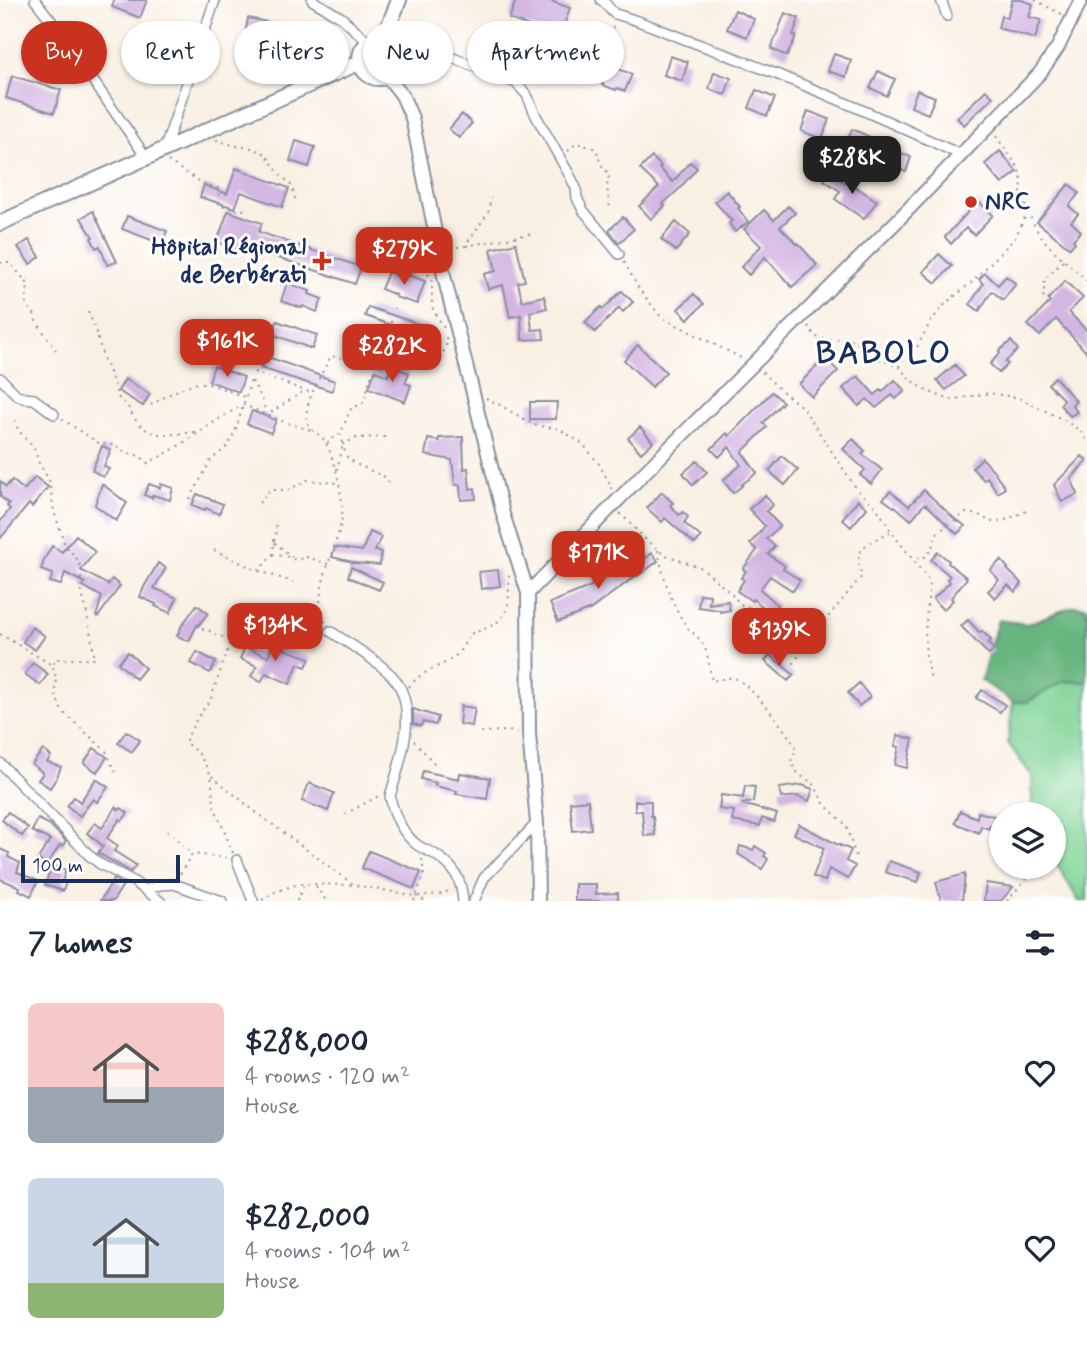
<!DOCTYPE html>
<html lang="en">
<head>
<meta charset="utf-8">
<style>
  :root { --surface:#fff; --page:#f6f6f7; --text:#1f2937; --muted:#747a83; --accent:#c8321e }
  body { margin:0; font-family:Mynerve,sans-serif; background:var(--page); color:var(--text); height:100vh; display:flex; flex-direction:column; font-size:26px; white-space:nowrap }
  * { box-sizing:border-box; margin:0 }
  p { font-size:23px; color:var(--muted) }
  .icon { flex:none; width:38px; height:38px; fill:none; stroke:currentColor; stroke-width:2; stroke-linecap:round; stroke-linejoin:round }
  .map { position:relative; height:901px; overflow:hidden }
  .sheet { display:flex; flex-direction:column; background:var(--surface); flex:1 }
  .sheet>* { flex:none }
  .guide { position:absolute; left:21px; top:21px; width:700px; height:63px; display:flex; gap:14px }
  .tools { position:absolute; left:989px; top:802px; display:grid; gap:14px }
  .tools a { display:grid; place-items:center; width:77px; height:77px; border-radius:50%; background:var(--surface); box-shadow:0 2px 5px #0004; font-size:35px }
  .scale { position:absolute; left:21px; bottom:18px; width:159px; box-sizing:border-box; padding-left:7px; border:4px solid #1b2f5e; border-top:0; font-size:19px; line-height:24px; white-space:nowrap; color:#1b2f5e; -webkit-text-stroke:5px #fff; paint-order:stroke }
  .price { position:absolute; translate:-50% -60px; padding:0 16px; border-radius:14px; background:var(--accent); color:#fff; font-size:23px; line-height:46px; filter:drop-shadow(0 2px 4px #0008) }
  .price::after { content:''; position:absolute; left:50%; top:42px; width:21px; height:16px; margin-left:-10px; background:inherit; clip-path:polygon(0 0,100% 0,50% 100%) }
  .price.selected { background:#222; color:#fff }
  ul { padding:0; list-style:none }
  li { display:flex; align-items:center; gap:21px; height:175px; padding:0 28px }
  li span { display:grid; place-items:center; flex:none; width:196px; height:140px; border-radius:10px; color:#555 }
  li>.icon { margin-inline-start:auto }
  span .icon { width:84px; height:84px; fill:#fffc; stroke-width:1 }
  li b { font-size:30px }
  h2 { display:flex; justify-content:space-between; align-items:center; height:84px; padding:0 28px; font-size:30px }
  .pill { padding:0 24px; border-radius:32px; background:var(--surface); box-shadow:0 2px 5px #0004; font-size:24px; line-height:63px }
  .pill.selected { background:var(--accent); color:#fff }
  .map>svg:first-child { display:block }
  .green { fill:#80d496; stroke:#4e827a; stroke-width:2 }
  .forest { fill:#68b67f; stroke:#42726e; stroke-width:2 }
  .building { fill:#d3b6e2 }
  .lines { fill:none; stroke-linecap:round; stroke-linejoin:round }
  .street-casing { stroke:#8a90a0; stroke-width:12 }
  .secondary-casing { stroke:#8a90a0; stroke-width:16 }
  .primary-casing { stroke:#8a90a0; stroke-width:18 }
  .path { stroke:#8a90a0; stroke-width:2; stroke-dasharray:2 5; stroke-linecap:butt }
  .street { stroke:#fff; stroke-width:9 }
  .secondary { stroke:#fff; stroke-width:12 }
  .primary { stroke:#fff; stroke-width:14 }
  .poi-dot { fill:#c8321e; stroke:#fff; stroke-width:2.5 }
  .labels { text-anchor:middle; dominant-baseline:central; stroke-width:6; stroke-linejoin:round; paint-order:stroke }
  .poi-label { font-size:24px; font-weight:bold; fill:#1b2f5e; stroke:#fff; text-anchor:start }
  .district-label { font-size:32px; font-weight:bold; letter-spacing:2px; fill:#1b2f5e; stroke:#fff }
</style>
</head>
<body>
<div class="map">
<svg width="1087" height="901" viewBox="0 0 1087 901">
  <rect width="100%" height="100%" fill="#fff"/>
  <filter id="ink" filterUnits="userSpaceOnUse"><feTurbulence type="fractalNoise" baseFrequency=".0143" numOctaves="2"/><feDisplacementMap in="SourceGraphic" scale="14" xChannelSelector="R" yChannelSelector="G"/><feConvolveMatrix kernelMatrix="1 2 1 2 8 2 1 2 1" color-interpolation-filters="sRGB"/></filter>
  <filter id="wash" filterUnits="userSpaceOnUse"><feTurbulence type="fractalNoise" baseFrequency=".00686" numOctaves="4" result="noise"/><feDisplacementMap in="SourceGraphic" scale="28" xChannelSelector="R" yChannelSelector="G"/><feGaussianBlur stdDeviation="1.57" result="paint"/><feColorMatrix in="noise" values="0 0 0 0 0 0 0 0 0 0 0 0 0 0 0 0 0 1.4 0 .05"/><feComposite in="paint" operator="in"/></filter>
  <g filter="url(#wash)">
    <rect width="100%" height="100%" fill="#f9f0e3"/>
    <path class="green" d="M1064,681L1087,682V901H1079L1054,860V814H1032V776L1008,743L1013,702H1027Z"/>
    <path class="forest" d="M1074,606L1087,607V682L1064,681L1027,702H1013L981,680L998,620L1027,624Z"/>
    <g id="blocks">
      <path class="building" d="M114,0H147L140,18L112,7Z
        M516,0H548L570,8L560,37L509,19Z
        M1012,0H1022L1033,4L1029,17L1041,20L1035,39L998,28L1001,16L1007,18Z
        M735,10L754,19L747,37L727,29Z
        M785,13L799,18L793,35L796,36L787,56L771,49Z
        M248,18L276,24L271,48L244,43Z
        M834,54L851,60L846,77L828,71Z
        M670,56L688,62L682,81L664,75Z
        M609,66L632,74L625,91L617,88L616,90L602,85Z
        M878,71L895,79L887,96L870,88Z
        M714,72L731,78L725,95L709,89Z
        M12,76L61,90L54,113L6,98Z
        M756,90L775,98L767,116L749,108Z
        M917,90L935,97L928,114L911,107Z
        M986,90L993,97L964,125L957,118Z
        M808,111L829,119L822,139L801,131Z
        M462,114L472,123L459,138L449,129Z
        M852,129L870,137L862,155L845,147Z
        M296,141L315,147L309,167L290,161Z
        M896,151L911,157L906,172L890,165Z
        M1000,151L1017,172L1002,184L985,164Z
        M652,157L661,166L659,168L673,182L690,162L697,168L680,188L663,204L665,206L651,219L639,206L659,187L640,169Z
        M236,168L289,188L282,207L241,192L235,208L200,197L204,185L227,194Z
        M830,172L845,183L847,181L877,201L864,219L835,199L840,191L824,180Z
        M1069,184L1079,193L1069,206L1078,214L1071,222L1081,231L1073,240L1075,242L1070,248L1037,222Z
        M727,191L740,207L738,208L748,222L735,232L729,223L732,221L715,202Z
        M978,201L993,215L974,235L966,228L951,244L945,237Z
        M788,206L795,213L780,227L797,244L798,243L817,265L792,287L765,257L749,275L741,267L761,246L744,229L764,210L774,220Z
        M93,211L117,262L107,265L100,246L96,248L91,238L93,237L81,218Z
        M228,211L262,223L259,232L361,267L355,284L268,254L269,250L249,244L246,253L217,242Z
        M127,216L167,231L162,244L122,229Z
        M623,217L634,229L619,243L609,230Z
        M676,222L690,234L676,251L661,239Z
        M29,240L40,257L30,264L18,247Z
        M516,243L525,281L518,282L522,301L544,296L547,308L530,312L532,330L543,329L544,339L522,340L521,315L510,317L503,285L488,289L484,274L496,271L491,249Z
        M939,254L952,266L936,283L923,272Z
        M388,272L401,276L402,273L425,281L417,304L395,297L396,295L381,289Z
        M985,273L998,285L1006,276L1016,284L1003,300L992,291L979,311L970,304L983,284L979,279Z
        M1065,281L1083,298L1069,312L1087,331V353L1056,319L1040,336L1028,325L1050,302L1048,299Z
        M287,283L310,291L309,294L322,299L317,312L303,306L302,308L281,301Z
        M622,291L633,302L623,312L619,308L595,332L585,322L601,307L603,309Z
        M694,294L704,304L688,319L678,309Z
        M368,307L434,329L430,342L393,329L394,326L365,316Z
        M277,321L317,335L312,349L272,334Z
        M233,329L244,332L242,338L259,344L256,352L228,343Z
        M1011,341L1018,350L1005,362L1008,364L999,373L990,364L1000,353L999,351Z
        M638,345L666,372L652,387L624,360Z
        M265,356L335,381L332,391L261,368Z
        M825,358L838,371L812,397L799,384Z
        M955,365L964,376L946,390L937,380Z
        M214,366L244,377L239,392L209,381Z
        M391,366L409,373L405,383L411,385L405,402L369,388L375,371L388,376Z
        M858,376L875,395L881,390L882,392L895,380L905,391L896,399L892,395L876,408L867,399L859,406L843,388Z
        M1055,377L1076,401L1072,405L1077,412L1070,416L1060,405L1064,400L1048,384Z
        M125,379L150,394L143,406L118,391Z
        M772,392L783,402L763,423L767,427L742,452L757,473L741,485L742,486L733,493L723,480L741,465L729,447L719,457L711,449L727,433L729,436Z
        M530,402H557L556,419H530Z
        M252,411L276,420L271,433L247,424Z
        M640,427L653,442L641,453L628,438Z
        M463,437L464,469L468,468L470,489L475,488L476,499L461,500L460,485H455L452,460L425,455L428,439L439,441V438Z
        M853,439L865,451L862,454L882,470L871,484L860,475L865,470L843,449Z
        M102,446L111,450L104,466L109,469L103,477L92,470Z
        M782,456L798,470L785,485L769,471Z
        M1082,456L1087,460L1071,479L1078,494L1062,502L1054,485Z
        M982,458L994,471L1005,488L998,493L987,477L984,480L972,468Z
        M697,461L707,472L693,485L683,473Z
        M35,477L48,487L32,507L29,504L0,539V522L10,509L7,506L9,504L0,496V481L6,487L12,480L24,490Z
        M102,484L127,503L116,521L95,505Z
        M149,484L160,488L161,484L173,488L170,500L153,495L152,498L144,495Z
        M924,490L958,522L959,521L965,526L957,534L927,505V506L924,504L911,520L895,506L894,507L883,499L890,491L909,506Z
        M662,492L673,503L670,505L679,515L683,512L688,517L684,523L701,537L695,544L665,518L662,522L647,508Z
        M197,494L223,504L219,514L206,508L205,510L192,505Z
        M765,495L773,505L766,511L780,526L766,539L775,546L768,554L785,566L783,569L800,580L793,591L770,576L760,589L778,605L770,613L753,599L752,601L737,591L744,580L741,578L746,571L743,569L757,550L750,544L765,526L749,509Z
        M858,500L867,508L851,527L842,519Z
        M370,532L381,537L375,551L381,552L380,565L352,563L353,562L332,557L335,547L362,551Z
        M76,535L95,552L81,570L108,585L112,579L120,586L98,617L96,616L102,597L83,586L85,583L65,573L61,585L50,582L53,574L41,570L44,560L52,546L62,552Z
        M938,552L949,561L948,563L967,578L951,598L953,600L943,610L933,599L950,582L947,579L950,576L931,560Z
        M652,553L658,561L638,576L637,575L591,609L558,622L550,603L589,587L617,567L623,576Z
        M1001,560L1008,568L1007,569L1022,584L1015,592L1008,585L995,598L988,591L999,580L990,570Z
        M158,563L166,568L154,588L177,598L170,613L155,606L156,604L140,597L144,587Z
        M351,567L383,582L379,590L348,577Z
        M498,570L500,586L481,589L479,572Z
        M700,594L710,595L709,604L728,601L730,610L720,612V610L698,607Z
        M197,605L208,613L198,626L197,625L189,641L177,636L182,625Z
        M968,620L980,633L982,631L991,640L988,643L994,650L989,655L961,626Z
        M32,627L45,636L35,650L23,642Z
        M273,641L285,645L284,649L310,658L306,667L298,664L290,684L266,673L261,682L251,676L257,666L240,659L245,647L268,657Z
        M128,652L145,668L136,679L118,663Z
        M197,652L216,662L210,673L191,663Z
        M770,655L794,675L788,681L765,661Z
        M33,663L48,674L40,685L25,674Z
        M859,683L870,697L859,706L848,693Z
        M982,690L1005,705L1000,712L976,698Z
        M461,706L475,708L472,726L459,724Z
        M413,709L438,717L436,725L423,722L421,726L413,724Z
        M126,731L140,740L132,752L118,743Z
        M898,735L913,739L907,768L895,765L899,747L895,746Z
        M94,748L107,757L97,772L84,763Z
        M43,750L51,756L47,762L61,767L57,777L50,788L38,780L43,773L32,764Z
        M423,771L459,779L460,773L490,778L487,799L456,794L457,791L435,786L436,783L421,779Z
        M96,779L108,787L97,802L93,799L80,816L67,806L74,797L80,802Z
        M309,783L334,793L328,811L302,801Z
        M802,785L813,789L809,801L797,796L781,798L779,788Z
        M745,786L755,787L753,802L742,804L777,814L774,822L762,818L760,826L732,821L734,811L719,809L721,795L743,798Z
        M588,800L591,829L573,831L570,802Z
        M635,801H651V816H653L655,835L644,836L642,811H635Z
        M116,807L119,810L121,808L128,813L122,821L120,819L107,838L118,846L114,851L136,865L131,872L98,853L103,846L87,833L95,823L102,828Z
        M960,811L977,818L978,812L1001,818V828L990,825L989,829L981,826L979,833L955,823Z
        M8,812L28,828L22,836L2,820Z
        M38,819L50,825L66,841L63,846L60,845L47,865L38,859L50,840L32,831Z
        M799,824L840,846V845L851,850L846,861L855,866L848,879L829,869L825,881L813,877L824,848L794,834Z
        M740,846L753,850L755,846L766,853L764,856L768,859L762,869L738,854Z
        M0,849L9,853L8,857L20,863L17,872L38,881L31,896L19,890L20,887L0,879Z
        M369,851L421,872L414,889L362,868Z
        M889,861L921,872L918,882L885,872Z
        M52,865L66,870L62,881L66,882L63,891L45,885Z
        M965,874L962,901H941L936,882Z
        M114,879L123,885L113,901H100Z
        M986,883L1013,887L1001,901H984Z
        M575,884H596V894L618,893V901H575Z"/>
    </g>
  </g>
  <g filter="url(#ink)">
    <use href="#blocks" fill-opacity="0" stroke="#8a90a0" stroke-width="2"/>
    <g class="lines">
      <defs>
        <path id="street" d="M35,0L53,23L146,157
          M312,0L342,18L368,42
          M601,0C607,3 609,10 615,14C643,21 669,34 695,43C786,76 874,114 961,155
          M941,0L947,16
          M396,51L421,49L448,56L516,83L527,95L536,116L569,174L576,188L577,198L583,210L619,254
          M165,148L215,0
          M0,378L17,395L24,398L34,399L54,414
          M330,631C349,644 371,656 388,672C422,701 401,760 390,796C393,813 402,833 416,844C422,849 430,851 436,855C455,868 461,878 463,901
          M0,763L90,856L100,864L133,881L160,901
          M237,860L253,901
          M145,890L160,885L174,884L222,901
          M474,901L484,878L537,823"/>
        <path id="secondary" d="M387,76L402,95L412,118L444,276L503,514L528,593L529,734L537,823L538,901
          M528,593L644,473L897,221L1040,73L1058,47L1081,0"/>
        <path id="primary" d="M383,40L399,0
          M360 59a19 19 0 1 1 38 0a19 19 0 1 1-38 0Z
          M0,223L360,62"/>
      </defs>
      <use href="#street" class="street-casing"/>
      <use href="#secondary" class="secondary-casing"/>
      <use href="#primary" class="primary-casing"/>
      <path class="path" d="M1035,0L1063,15
        M610,63L613,48V25
        M996,136L1018,167L1022,181L1021,196L1036,229L1048,245L1064,260L1045,279L1043,301
        M216,140L236,146L252,148L266,154L277,171L292,186L296,203
        M568,151L577,143L596,149L601,164L609,175L607,187L610,208
        M168,161L202,183L218,188L220,205L242,211L246,207
        M466,246L535,233
        M450,248L465,246L488,213L491,198
        M1065,261L1087,281
        M624,262L639,289L661,317L743,359
        M0,263H10L28,284L26,305L35,315L36,321L56,350
        M428,274L432,280V307L444,328
        M88,312C96,328 99,344 104,360C109,374 115,382 117,397C131,406 128,411 138,423C153,440 176,433 197,432
        M808,326L816,337L833,341L843,338L855,341L868,349L881,360L899,367L908,377L925,390L950,400L990,393L1019,398L1066,421L1080,431L1087,440
        M441,359L447,343L446,337
        M386,363L424,360L435,356
        M899,367L902,360L916,349L931,321L946,303L971,283L1015,238L1027,213
        M254,372L303,390
        M762,372L776,386L803,408L858,491L877,508L891,531L930,582C927,611 920,653 932,680
        M252,381L261,397L267,415L304,391L311,392
        M486,398L500,405L534,425L559,429L583,444L599,464L611,486V489
        M151,405C160,399 192,381 202,383C215,384 233,393 245,397
        M62,419L100,444L115,445L125,452L140,456L147,463C182,448 210,421 244,405L284,422L310,430
        M15,420L18,430L34,448L39,463L49,480L54,511L65,545L77,559L82,571L80,586L86,609L95,659H55L53,669
        M385,437L357,438L343,444L346,456L356,464L387,478L388,483
        M327,443L341,433L350,410L364,402L370,378L377,367
        M337,470L343,444L341,435
        M190,499L211,460L228,446L236,429L251,380
        M259,503L270,490H288L307,480L338,483
        M620,513L646,540L663,554L702,568L732,594L740,604L761,612L773,623L788,627L803,639C803,649 798,659 791,666
        M274,541L276,532V524
        M214,550L258,571L273,555L285,556L296,560L307,557L328,564
        M658,550C663,578 671,604 687,627C692,633 699,637 702,643C709,653 709,669 712,681C718,680 728,677 734,678C748,681 792,736 796,750L791,761L795,770L801,776L813,783L825,805L846,825L857,860
        M273,555L274,542L292,557
        M911,556L923,559L931,550L937,533L965,513L979,515L991,522L1005,520L1029,510
        M259,571L293,582
        M325,622C309,598 338,545 342,518C344,500 335,456 324,440C319,433 309,431 307,421C303,403 323,372 331,356L385,367L387,340L394,308
        M824,622L862,576C852,547 867,544 890,532
        M202,629L208,630L220,637L239,633
        M0,634L52,665L56,677L55,694L62,711L106,751L115,772
        M409,687C423,669 436,670 453,658C461,652 465,642 470,634C510,621 509,614 509,574
        M481,732L506,731L517,732
        M414,741L435,764
        M212,776L253,810L354,885
        M345,814L377,797H382
        M167,830L192,854
        M233,853L214,806L211,775L199,754L185,742L195,722L211,698L231,640L244,631L272,623
        M180,874L192,854L226,858
        M316,886L326,901
        M416,896L425,901
        M262,900L275,892L298,884L355,885L416,896L441,894L451,890
        M297,901L304,885
        M414,901L424,875L422,859
        M1007,901L1031,874L1044,866"/>
      <use href="#street" class="street"/>
      <use href="#secondary" class="secondary"/>
      <use href="#primary" class="primary"/>
    </g>
  </g>
  <g class="poi-dot">
    <circle cx="971" cy="202" r="7"/>
    <path d="M318.5 250.5h7v7h7v7h-7v7h-7v-7h-7v-7h7z"/>
  </g>
  <g class="labels">
    <g class="poi-label">
      <text x="985" y="202">NRC</text>
      <text x="306" y="247" text-anchor="end">Hôpital Régional<tspan x="306" dy="28">de Berbérati</tspan></text>
    </g>
    <g class="district-label">
      <text x="884" y="354">BABOLO</text>
    </g>
  </g>
</svg>
<div class="tools">
<a><svg class="icon" aria-label="layers" viewBox="0 0 24 24"><path d="M12 4l9 5-9 5-9-5zM3 14l9 5 9-5"/></svg></a>
</div>
<div class="scale">100 m</div>
<b class="price selected" style="left:852px;top:196px">$288K</b>
<b class="price" style="left:404px;top:287px">$279K</b>
<b class="price" style="left:227px;top:379px">$161K</b>
<b class="price" style="left:392px;top:384px">$282K</b>
<b class="price" style="left:598px;top:591px">$171K</b>
<b class="price" style="left:275px;top:663px">$134K</b>
<b class="price" style="left:779px;top:668px">$139K</b>
<div class="guide">
<a class="pill selected">Buy</a>
<a class="pill">Rent</a>
<a class="pill">Filters</a>
<a class="pill">New</a>
<a class="pill">Apartment</a>
</div>
</div>
<section class="sheet">
<h2>7 homes<svg class="icon" aria-label="filters" viewBox="0 0 24 24"><path d="M4 7h16M4 17h16"/><circle cx="9" cy="7" r="2"/><circle cx="15" cy="17" r="2"/></svg></h2>
<ul>
<li><span style="background:linear-gradient(#f6c9c9 60%,#9aa5b1 0)"><svg class="icon" aria-label="home" viewBox="0 0 24 24"><path d="M3 11l9-7 9 7M6 9v11h12V9"/></svg></span><div><b>$288,000</b><p>4 rooms · 120 m²</p><p>House</p></div><svg class="icon" aria-label="heart" viewBox="0 0 24 24"><path d="M12 20l-8-8c-3-5 5-10 8-4 3-6 11-1 8 4z"/></svg></li>
<li><span style="background:linear-gradient(#c9d6e8 75%,#8fb573 0)"><svg class="icon" aria-label="home" viewBox="0 0 24 24"><path d="M3 11l9-7 9 7M6 9v11h12V9"/></svg></span><div><b>$282,000</b><p>4 rooms · 104 m²</p><p>House</p></div><svg class="icon" aria-label="heart" viewBox="0 0 24 24"><path d="M12 20l-8-8c-3-5 5-10 8-4 3-6 11-1 8 4z"/></svg></li>
</ul>
</section>
</body>
</html>
